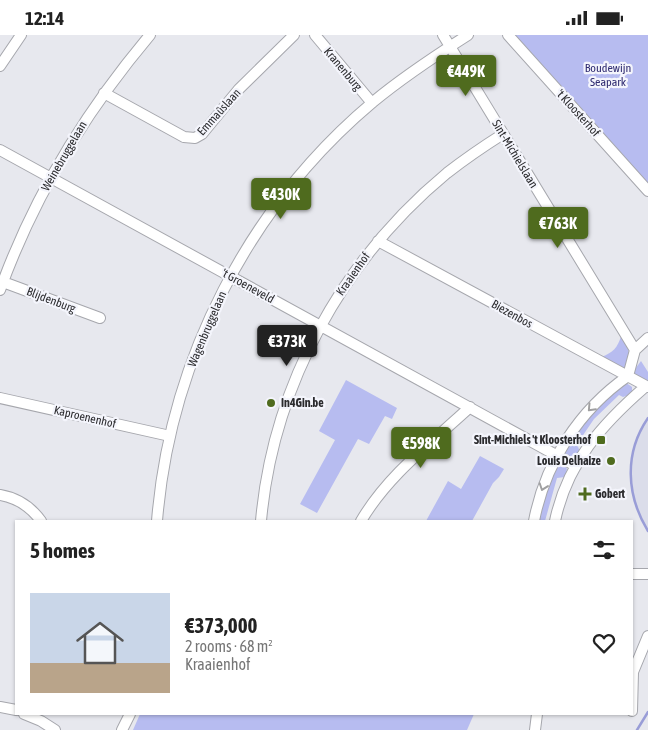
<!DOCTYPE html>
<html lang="en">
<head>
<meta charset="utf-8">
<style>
  :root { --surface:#fff; --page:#f2f2f2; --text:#222; --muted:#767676; --accent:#4f6b1e }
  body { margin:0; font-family:"Asap Condensed",sans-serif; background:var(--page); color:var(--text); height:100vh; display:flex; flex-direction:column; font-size:19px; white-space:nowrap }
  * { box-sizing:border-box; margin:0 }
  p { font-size:16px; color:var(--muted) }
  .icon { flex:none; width:28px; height:28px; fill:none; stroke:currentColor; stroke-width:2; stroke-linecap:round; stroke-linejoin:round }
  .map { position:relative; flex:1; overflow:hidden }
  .sheet { position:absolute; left:15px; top:485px; width:618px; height:195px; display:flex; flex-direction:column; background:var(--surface); border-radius:0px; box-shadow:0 1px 4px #0004 }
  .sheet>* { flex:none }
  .price { position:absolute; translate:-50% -42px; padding:0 11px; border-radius:5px; background:var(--accent); color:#fff; font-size:16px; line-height:32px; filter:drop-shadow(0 1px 2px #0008) }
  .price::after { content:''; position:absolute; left:50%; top:30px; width:15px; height:11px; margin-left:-8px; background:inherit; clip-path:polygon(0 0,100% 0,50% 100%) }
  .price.selected { background:#222; color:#fff }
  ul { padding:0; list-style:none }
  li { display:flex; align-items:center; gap:15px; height:125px; padding:0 15px }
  li span { display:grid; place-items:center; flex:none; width:140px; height:100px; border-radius:0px; color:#555 }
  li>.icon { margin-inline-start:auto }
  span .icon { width:60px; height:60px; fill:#fffc; stroke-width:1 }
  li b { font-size:21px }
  h2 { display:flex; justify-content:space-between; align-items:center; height:60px; padding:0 15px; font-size:21px }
  .status { display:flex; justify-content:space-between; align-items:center; height:35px; padding:0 25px; background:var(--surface); direction:ltr }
  .status svg { height:14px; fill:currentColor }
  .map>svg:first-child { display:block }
  .built { fill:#dbddea }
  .green { fill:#b7bcf0 }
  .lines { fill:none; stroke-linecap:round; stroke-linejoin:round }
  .stream { stroke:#999dd7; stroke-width:2.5 }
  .street-casing { stroke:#a6a7ad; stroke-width:12 }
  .street { stroke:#fff; stroke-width:10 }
  .oneway { stroke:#a0a0a1 }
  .poi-dot { fill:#4f6b1e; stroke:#f4f5fc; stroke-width:2 }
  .labels { text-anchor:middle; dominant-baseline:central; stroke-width:4.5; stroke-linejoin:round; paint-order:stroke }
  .park-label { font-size:12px; fill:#302c71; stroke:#f4f5fc }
  .street-label { font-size:12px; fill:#2b2b2e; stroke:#f4f5fc }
  .poi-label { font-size:12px; font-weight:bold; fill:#2b2b2e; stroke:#f4f5fc; text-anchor:start }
</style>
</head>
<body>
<div class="status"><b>12:14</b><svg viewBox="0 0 49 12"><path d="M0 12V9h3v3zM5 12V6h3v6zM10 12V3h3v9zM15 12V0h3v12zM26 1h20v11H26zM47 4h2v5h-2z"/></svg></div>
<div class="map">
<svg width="648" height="695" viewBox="0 0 648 695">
  <rect width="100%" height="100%" fill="#e7e8ee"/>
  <path class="built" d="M648,383V496L635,469L630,434L635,410L641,393Z"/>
  <path class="green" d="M514,0H648V150Z
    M621,301C630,316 632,318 624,335L601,322C613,318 618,312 621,301Z
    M641,326L648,337V348L635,340V334Z
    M346,345L397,373L392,384L385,381L369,409L358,404L317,478L300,469L335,405L319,396Z
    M625,347L632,352V357L629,360L623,362L619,360L594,384L577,409L580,417L575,423C569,423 567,422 564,417L589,380Z
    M480,421L504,434L499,442L493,448L472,486H426L448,446L461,454Z
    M560,429L565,431L567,434L565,442L557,443L545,486H537L555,431Z
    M140,679H474L467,695H133Z"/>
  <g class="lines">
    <path class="stream" d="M648,383C624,418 626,460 648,496
      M637,695L648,677"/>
    <defs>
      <path id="street" d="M315,0L372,68
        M443,0L635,315
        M508,0L648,156
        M0,31L21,0
        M104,58L184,102L195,103L202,99L239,54L294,0
        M0,115L576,431
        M378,206L648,352
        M3,247L100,283
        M0,255C34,161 86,76 150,0
        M0,363L170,401
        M0,460C17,463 31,472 41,486
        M157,486C170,325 249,171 373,67C403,42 435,21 468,0
        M261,486C273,350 343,224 447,138C465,124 484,111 503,99
        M361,486C388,440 431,408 470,372
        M534,486C545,428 579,375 628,341L635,315L648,303
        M555,486C567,428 602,389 646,351
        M631,539H648
        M0,672L16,675
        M632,676L633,637L648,601
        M24,679L41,686L55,695
        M122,695L130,679
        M535,695L537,679"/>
    </defs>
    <use href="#street" class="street-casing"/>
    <use href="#street" class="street"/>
  </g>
  <defs><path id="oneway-chevron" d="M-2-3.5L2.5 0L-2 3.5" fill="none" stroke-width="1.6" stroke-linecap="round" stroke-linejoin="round" transform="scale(1.25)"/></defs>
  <g class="oneway">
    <use href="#oneway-chevron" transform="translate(591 373) rotate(133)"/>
    <use href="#oneway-chevron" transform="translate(543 452) rotate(109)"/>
  </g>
  <g class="poi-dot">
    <circle cx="271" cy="368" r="5"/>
    <rect x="596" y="400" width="10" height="10" rx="2.5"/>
    <circle cx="611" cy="426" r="5"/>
    <path d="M582.5 451.5h5v5h5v5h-5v5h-5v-5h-5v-5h5z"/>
  </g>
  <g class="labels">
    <g class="park-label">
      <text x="608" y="33">Boudewijn<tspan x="608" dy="14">Seapark</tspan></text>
    </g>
    <g class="street-label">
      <text transform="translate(343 34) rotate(50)">Kranenburg</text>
      <text transform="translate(219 77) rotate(-48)">Emmaüslaan</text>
      <text transform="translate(578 78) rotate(48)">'t Kloosterhof</text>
      <text transform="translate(515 119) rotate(59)">Sint-Michielslaan</text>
      <text transform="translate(64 121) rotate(-60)">Weinebruggelaan</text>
      <text transform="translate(353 239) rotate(-55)">Kraaienhof</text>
      <text transform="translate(248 251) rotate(29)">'t Groeneveld</text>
      <text transform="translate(51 265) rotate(21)">Blijdenburg</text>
      <text transform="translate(512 279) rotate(29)">Biezenbos</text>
      <text transform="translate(207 294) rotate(-67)">Wagenbruggelaan</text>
      <text transform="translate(85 382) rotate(13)">Kaproenenhof</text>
    </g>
    <g class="poi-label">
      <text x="281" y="368">In4Gin.be</text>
      <text x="591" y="405" text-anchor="end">Sint-Michiels 't Kloosterhof</text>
      <text x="601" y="426" text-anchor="end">Louis Delhaize</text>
      <text x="595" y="459">Gobert</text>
    </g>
  </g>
</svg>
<b class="price" style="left:466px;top:62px">€449K</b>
<b class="price" style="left:281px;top:185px">€430K</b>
<b class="price" style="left:558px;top:214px">€763K</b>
<b class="price selected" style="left:287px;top:332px">€373K</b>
<b class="price" style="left:421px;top:434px">€598K</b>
<section class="sheet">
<h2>5 homes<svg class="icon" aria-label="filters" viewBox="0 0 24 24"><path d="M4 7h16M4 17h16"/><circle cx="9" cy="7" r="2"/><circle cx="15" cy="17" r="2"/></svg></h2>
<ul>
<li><span style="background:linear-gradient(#c9d6e8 70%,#b9a48a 0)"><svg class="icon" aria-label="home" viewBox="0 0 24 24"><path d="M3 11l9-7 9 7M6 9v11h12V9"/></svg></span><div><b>€373,000</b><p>2 rooms · 68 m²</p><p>Kraaienhof</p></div><svg class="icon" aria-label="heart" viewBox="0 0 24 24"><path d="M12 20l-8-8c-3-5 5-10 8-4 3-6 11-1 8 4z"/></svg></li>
</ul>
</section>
</div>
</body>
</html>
